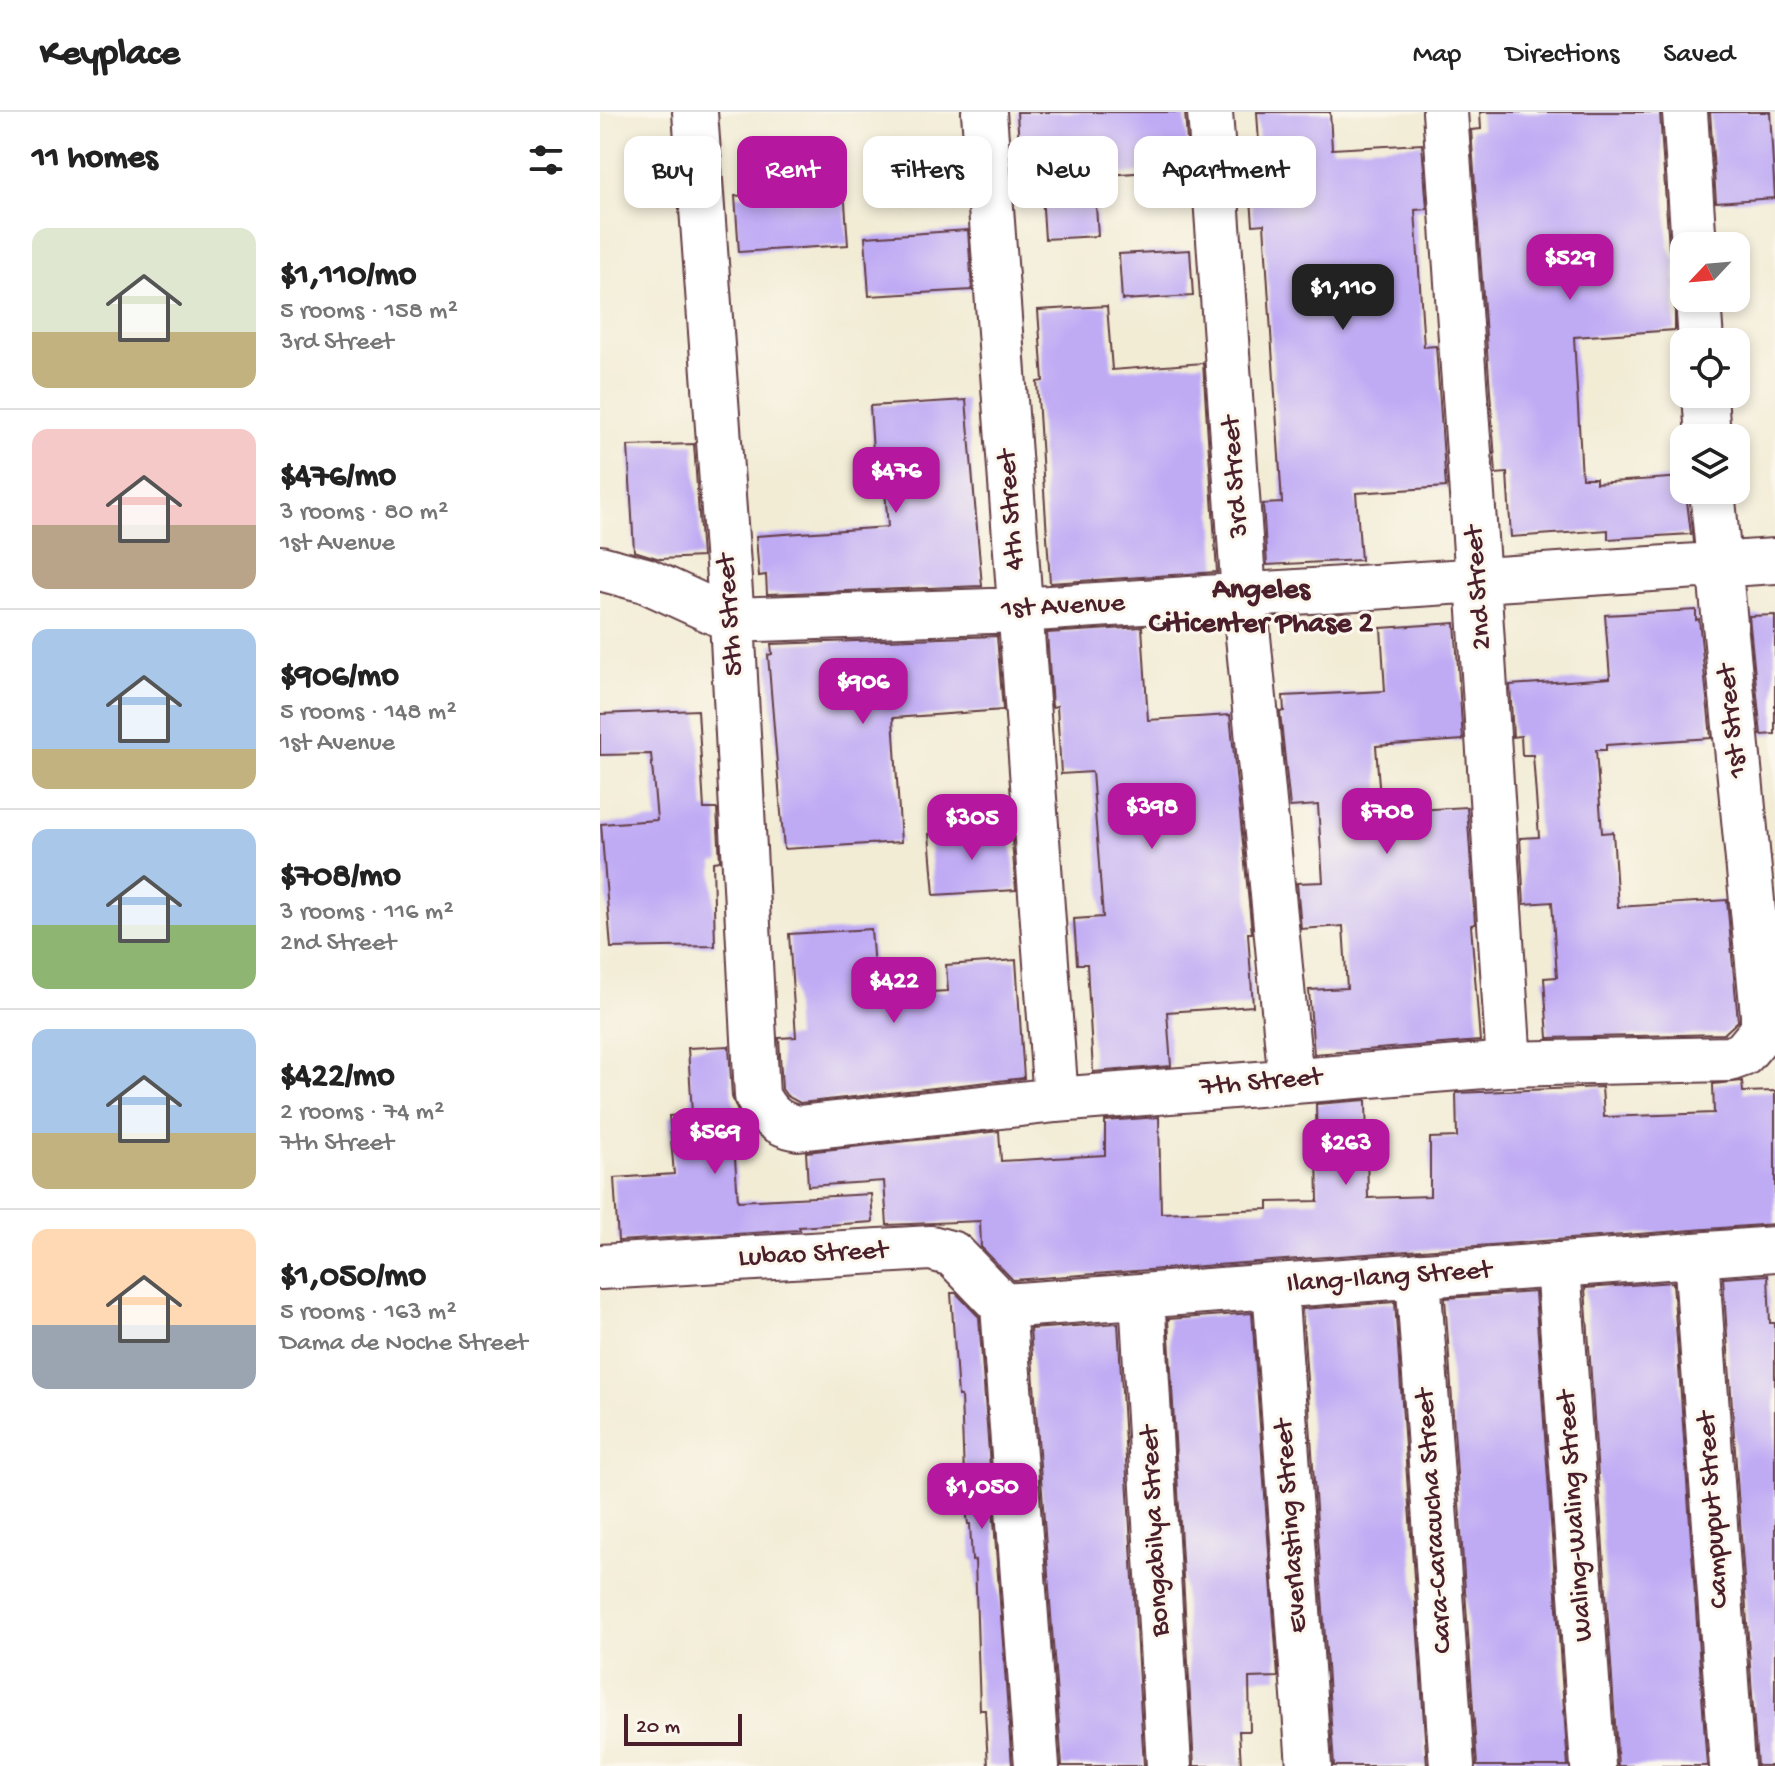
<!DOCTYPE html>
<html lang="en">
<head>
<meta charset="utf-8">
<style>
  :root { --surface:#fff; --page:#f2f2f2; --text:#222; --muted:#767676; --line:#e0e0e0; --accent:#b5179e }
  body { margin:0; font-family:"Gochi Hand",sans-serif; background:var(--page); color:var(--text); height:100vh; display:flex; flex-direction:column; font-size:30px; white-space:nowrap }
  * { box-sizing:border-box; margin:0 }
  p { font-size:26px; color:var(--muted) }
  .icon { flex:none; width:44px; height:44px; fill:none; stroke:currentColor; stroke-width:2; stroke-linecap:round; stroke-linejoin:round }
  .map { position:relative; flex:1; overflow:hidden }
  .panel { display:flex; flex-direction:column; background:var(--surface); width:600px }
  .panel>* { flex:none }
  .top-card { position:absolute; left:24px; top:24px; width:760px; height:72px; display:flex; gap:16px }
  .needle { width:52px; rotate:244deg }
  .buttons { position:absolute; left:1070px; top:120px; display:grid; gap:16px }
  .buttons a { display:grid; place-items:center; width:80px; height:80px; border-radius:16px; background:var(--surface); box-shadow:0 4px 12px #0003; font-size:40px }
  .scale { position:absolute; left:24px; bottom:20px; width:118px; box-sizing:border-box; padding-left:8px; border:4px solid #4a1f2b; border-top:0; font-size:22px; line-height:28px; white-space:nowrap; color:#4a1f2b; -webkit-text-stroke:6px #fbf7ec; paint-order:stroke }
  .price { position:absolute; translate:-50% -68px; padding:0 18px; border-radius:16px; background:var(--accent); color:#fff; font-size:26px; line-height:52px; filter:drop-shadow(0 2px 4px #0008) }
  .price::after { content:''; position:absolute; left:50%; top:48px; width:24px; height:18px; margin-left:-12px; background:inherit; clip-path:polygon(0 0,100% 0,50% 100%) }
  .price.current { background:#222; color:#fff }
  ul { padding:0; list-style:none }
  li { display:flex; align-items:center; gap:24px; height:200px; padding:0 32px }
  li+li { border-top:2px solid var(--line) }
  li span { display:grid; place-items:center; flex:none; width:224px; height:160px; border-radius:16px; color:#555 }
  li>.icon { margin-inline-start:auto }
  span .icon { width:96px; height:96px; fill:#fffc; stroke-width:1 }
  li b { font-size:34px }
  h2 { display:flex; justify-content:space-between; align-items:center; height:96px; padding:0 32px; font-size:34px }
  .tag { padding:0 28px; border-radius:16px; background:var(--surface); box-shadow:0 4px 12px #0003; font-size:28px; line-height:72px }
  .tag.current { background:var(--accent); color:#fff }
  header { display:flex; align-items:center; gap:48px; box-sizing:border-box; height:112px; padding:0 40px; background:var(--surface); border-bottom:2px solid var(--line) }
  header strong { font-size:38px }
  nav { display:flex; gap:44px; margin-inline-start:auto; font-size:28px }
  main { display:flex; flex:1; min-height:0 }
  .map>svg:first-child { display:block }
  .building { fill:#bfaaf4 }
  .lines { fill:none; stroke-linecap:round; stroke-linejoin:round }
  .minor-casing { stroke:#633e44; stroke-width:48 }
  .minor { stroke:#fff; stroke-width:44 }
  .labels { text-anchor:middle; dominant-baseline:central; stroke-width:6; stroke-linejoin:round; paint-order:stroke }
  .street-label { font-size:28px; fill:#4a1f2b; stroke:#fbf7ec }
  .neighbourhood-label { font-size:30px; font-weight:bold; fill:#4a1f2b; stroke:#fbf7ec }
</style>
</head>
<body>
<header>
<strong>Keyplace</strong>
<nav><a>Map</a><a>Directions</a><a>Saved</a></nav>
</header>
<main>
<section class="panel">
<h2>11 homes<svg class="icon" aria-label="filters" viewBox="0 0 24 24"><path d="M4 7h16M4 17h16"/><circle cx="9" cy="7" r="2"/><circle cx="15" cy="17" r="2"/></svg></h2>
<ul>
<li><span style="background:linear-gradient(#dfe7d0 65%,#c2b280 0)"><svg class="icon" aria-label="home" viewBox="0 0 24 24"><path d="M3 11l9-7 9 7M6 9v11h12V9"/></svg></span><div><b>$1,110/mo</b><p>5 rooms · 158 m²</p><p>3rd Street</p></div></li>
<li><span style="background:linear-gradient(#f6c9c9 60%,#b9a48a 0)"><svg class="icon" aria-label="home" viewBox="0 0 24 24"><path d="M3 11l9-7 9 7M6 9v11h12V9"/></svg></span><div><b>$476/mo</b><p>3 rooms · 80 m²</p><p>1st Avenue</p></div></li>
<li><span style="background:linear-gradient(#a9c7e8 75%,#c2b280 0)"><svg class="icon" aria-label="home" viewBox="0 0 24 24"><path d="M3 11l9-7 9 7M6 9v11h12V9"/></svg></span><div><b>$906/mo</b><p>5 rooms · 148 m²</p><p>1st Avenue</p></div></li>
<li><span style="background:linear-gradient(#a9c7e8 60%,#8fb573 0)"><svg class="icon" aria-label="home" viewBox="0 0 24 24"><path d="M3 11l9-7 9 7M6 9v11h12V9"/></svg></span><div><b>$708/mo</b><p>3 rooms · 116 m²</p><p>2nd Street</p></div></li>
<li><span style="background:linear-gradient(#a9c7e8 65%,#c2b280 0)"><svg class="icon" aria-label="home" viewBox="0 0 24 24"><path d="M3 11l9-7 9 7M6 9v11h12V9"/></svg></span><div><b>$422/mo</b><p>2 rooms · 74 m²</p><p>7th Street</p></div></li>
<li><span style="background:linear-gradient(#ffd9b3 60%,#9aa5b1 0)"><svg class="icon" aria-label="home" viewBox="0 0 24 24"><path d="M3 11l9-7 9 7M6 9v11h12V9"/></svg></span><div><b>$1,050/mo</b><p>5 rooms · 163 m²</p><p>Dama de Noche Street</p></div></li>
</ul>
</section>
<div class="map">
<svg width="1175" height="1654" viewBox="0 0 1175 1654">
  <rect width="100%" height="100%" fill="#fbf7ec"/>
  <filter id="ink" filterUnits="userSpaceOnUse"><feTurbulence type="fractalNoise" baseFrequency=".0125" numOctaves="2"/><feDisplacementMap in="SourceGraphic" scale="16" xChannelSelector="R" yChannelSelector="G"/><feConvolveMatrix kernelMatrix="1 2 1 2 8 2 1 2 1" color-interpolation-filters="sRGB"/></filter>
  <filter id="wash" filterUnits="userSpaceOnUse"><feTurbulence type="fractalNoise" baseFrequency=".006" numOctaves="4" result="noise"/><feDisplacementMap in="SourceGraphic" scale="32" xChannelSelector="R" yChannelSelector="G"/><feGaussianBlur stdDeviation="1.8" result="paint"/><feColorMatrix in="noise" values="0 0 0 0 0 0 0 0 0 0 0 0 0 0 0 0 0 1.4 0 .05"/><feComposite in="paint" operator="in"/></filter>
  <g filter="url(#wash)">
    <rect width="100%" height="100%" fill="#f2ecd5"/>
    <g id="blocks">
      <path class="building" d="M417,0H585L589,57L494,64L498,124L445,127L440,51L420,53Z
        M657,0H730L732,37L822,32L827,97L815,98L824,235L836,234L846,375L756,381L761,448L667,453L663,392L682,391L664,112L653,113L648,48L660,47Z
        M880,0H1060L1069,136L1075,149V218L974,225L982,366H996V371L1084,365L1091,422L1008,427V418L911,425L907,361L896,362L871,18L881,17Z
        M1110,0H1170L1175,86L1116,90Z
        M244,77L248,133L139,140L135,84Z
        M368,118L372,178L269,184L265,125Z
        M590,138L593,184L522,188L519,142Z
        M507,194L512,258L603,251L617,460L450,471L437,270L443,269L438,198Z
        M366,288L382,474L167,482L166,463L159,464L156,424L288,415L283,354L274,355L270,294Z
        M94,332L102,445L60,447L34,439L28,334Z
        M1096,498V508L1099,507L1111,626L1006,633V638H996L1002,721L1013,720L1018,795L1127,788L1138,909L1124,922L948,926L944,866L957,865L952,790L924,792L920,726L939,725L933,643H922L921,624L913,625L910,573L1010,566L1005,503Z
        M1175,503V622L1161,623L1149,504Z
        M855,511L863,628L776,634L781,700L867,695L875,812L871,813L880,929L714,942L709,878L747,876L743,814L701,817L697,771L723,770L718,693L690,695L680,600L684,599L683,584L785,579L781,516Z
        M542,515L548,608L630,603L652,821H648L653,894L567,900L571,954L493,960L487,852H477L474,807L503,805L492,660L461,662L457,594L452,595L447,521Z
        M397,524L403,598L293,606L301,730L184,737L168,543L172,542L171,532Z
        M98,598L104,697H117L120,749L113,750L115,834L11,836L1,712L57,708L51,642L0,643V602Z
        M411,717L416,778L334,783L329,722Z
        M271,817L276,883L348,879L346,853L416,848L424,966L200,991L187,984L182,977L179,926L196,925L189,822Z
        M129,934L132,985L140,1005H132L138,1089L271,1082L273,1110L199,1115L200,1118L18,1129L14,1066L74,1062L69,1004L92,1002L88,936Z
        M1142,969L1143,980L1175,979V1112L413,1168L381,1135L380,1109L287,1113L284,1069L208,1074L206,1040L399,1019L401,1049L505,1043V1009L559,1005L561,1101L668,1097V1090L718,1089L716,992L766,988L768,1086L830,1084V1026L857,1025L856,981L1002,975L1004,1005L1114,1001L1113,972Z
        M1168,1163L1170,1211H1175V1654H1157L1123,1166Z
        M1073,1170L1107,1654H1018L985,1176Z
        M935,1180L968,1654H877L845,1186Z
        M351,1181H356L379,1205L412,1654H388L385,1598H380L375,1448L372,1449L370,1412H368L365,1390L361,1284H358Z
        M795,1190L827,1654H734L702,1197Z
        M652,1201L678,1565L649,1566L650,1619H639L641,1654H594L568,1207Z
        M518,1211L544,1654H462L430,1217Z"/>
    </g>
  </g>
  <g filter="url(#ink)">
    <use href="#blocks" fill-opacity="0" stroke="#633e44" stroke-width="2"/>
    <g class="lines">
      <defs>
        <path id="minor" d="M95,0L132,508L157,984C167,1003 177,1012 198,1016L456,988L909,952L1129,947L1143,942L1163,918V902L1112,378
          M384,0L456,988
          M610,0L644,483L691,969
          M845,0L878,468L909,952
          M1085,0L1094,134
          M1098,186L1101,230
          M1105,282L1108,326
          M0,456L45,468L132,508L419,498L1175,449
          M1096,1143L1132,1654
          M958,1153L993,1654
          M0,1155L331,1136L353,1142L403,1194
          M818,1163L852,1654
          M675,1174L709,1654
          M542,1184L569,1654
          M403,1194L1175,1137
          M403,1194L437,1654"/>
      </defs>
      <use href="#minor" class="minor-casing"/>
      <use href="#minor" class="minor"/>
    </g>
  </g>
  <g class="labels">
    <g class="street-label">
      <text transform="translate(636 365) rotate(-94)">3rd Street</text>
      <text transform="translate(412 398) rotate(-94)">4th Street</text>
      <text transform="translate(879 476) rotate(-94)">2nd Street</text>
      <text transform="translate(463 495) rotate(-3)">1st Avenue</text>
      <text transform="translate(131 503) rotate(-94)">5th Street</text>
      <text transform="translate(1133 609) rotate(-96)">1st Street</text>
      <text transform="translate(661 971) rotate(-5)">7th Street</text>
      <text transform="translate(213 1143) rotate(-3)">Lubao Street</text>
      <text transform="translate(789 1166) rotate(-4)">Ilang-Ilang Street</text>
      <text transform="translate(1114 1398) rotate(-94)">Campuput Street</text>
      <text transform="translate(976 1404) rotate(-94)">Waling-Waling Street</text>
      <text transform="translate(835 1409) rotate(-94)">Cara-Caracucha Street</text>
      <text transform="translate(692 1414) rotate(-94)">Everlasting Street</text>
      <text transform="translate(556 1419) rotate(-93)">Bongabilya Street</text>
    </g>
    <g class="neighbourhood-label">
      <text x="661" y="479">Angeles<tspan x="661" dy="34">Citicenter Phase 2</tspan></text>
    </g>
  </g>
</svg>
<div class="buttons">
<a><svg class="needle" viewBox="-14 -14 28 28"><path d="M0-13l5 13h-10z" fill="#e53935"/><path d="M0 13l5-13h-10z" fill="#767676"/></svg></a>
<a><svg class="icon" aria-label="locate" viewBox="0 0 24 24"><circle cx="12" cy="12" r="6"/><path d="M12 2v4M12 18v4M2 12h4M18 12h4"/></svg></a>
<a><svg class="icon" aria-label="layers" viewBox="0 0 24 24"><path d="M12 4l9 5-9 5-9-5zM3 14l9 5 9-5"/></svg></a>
</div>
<div class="scale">20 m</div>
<b class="price" style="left:970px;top:190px">$529</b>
<b class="price current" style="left:743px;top:220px">$1,110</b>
<b class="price" style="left:296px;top:403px">$476</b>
<b class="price" style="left:263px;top:614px">$906</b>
<b class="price" style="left:552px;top:739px">$398</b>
<b class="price" style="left:787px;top:744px">$708</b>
<b class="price" style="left:372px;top:750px">$305</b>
<b class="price" style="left:294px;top:913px">$422</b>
<b class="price" style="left:115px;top:1064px">$569</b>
<b class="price" style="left:746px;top:1075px">$263</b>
<b class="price" style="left:382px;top:1419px">$1,050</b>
<div class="top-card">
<a class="tag">Buy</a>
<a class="tag current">Rent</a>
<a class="tag">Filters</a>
<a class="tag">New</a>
<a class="tag">Apartment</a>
</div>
</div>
</main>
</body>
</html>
